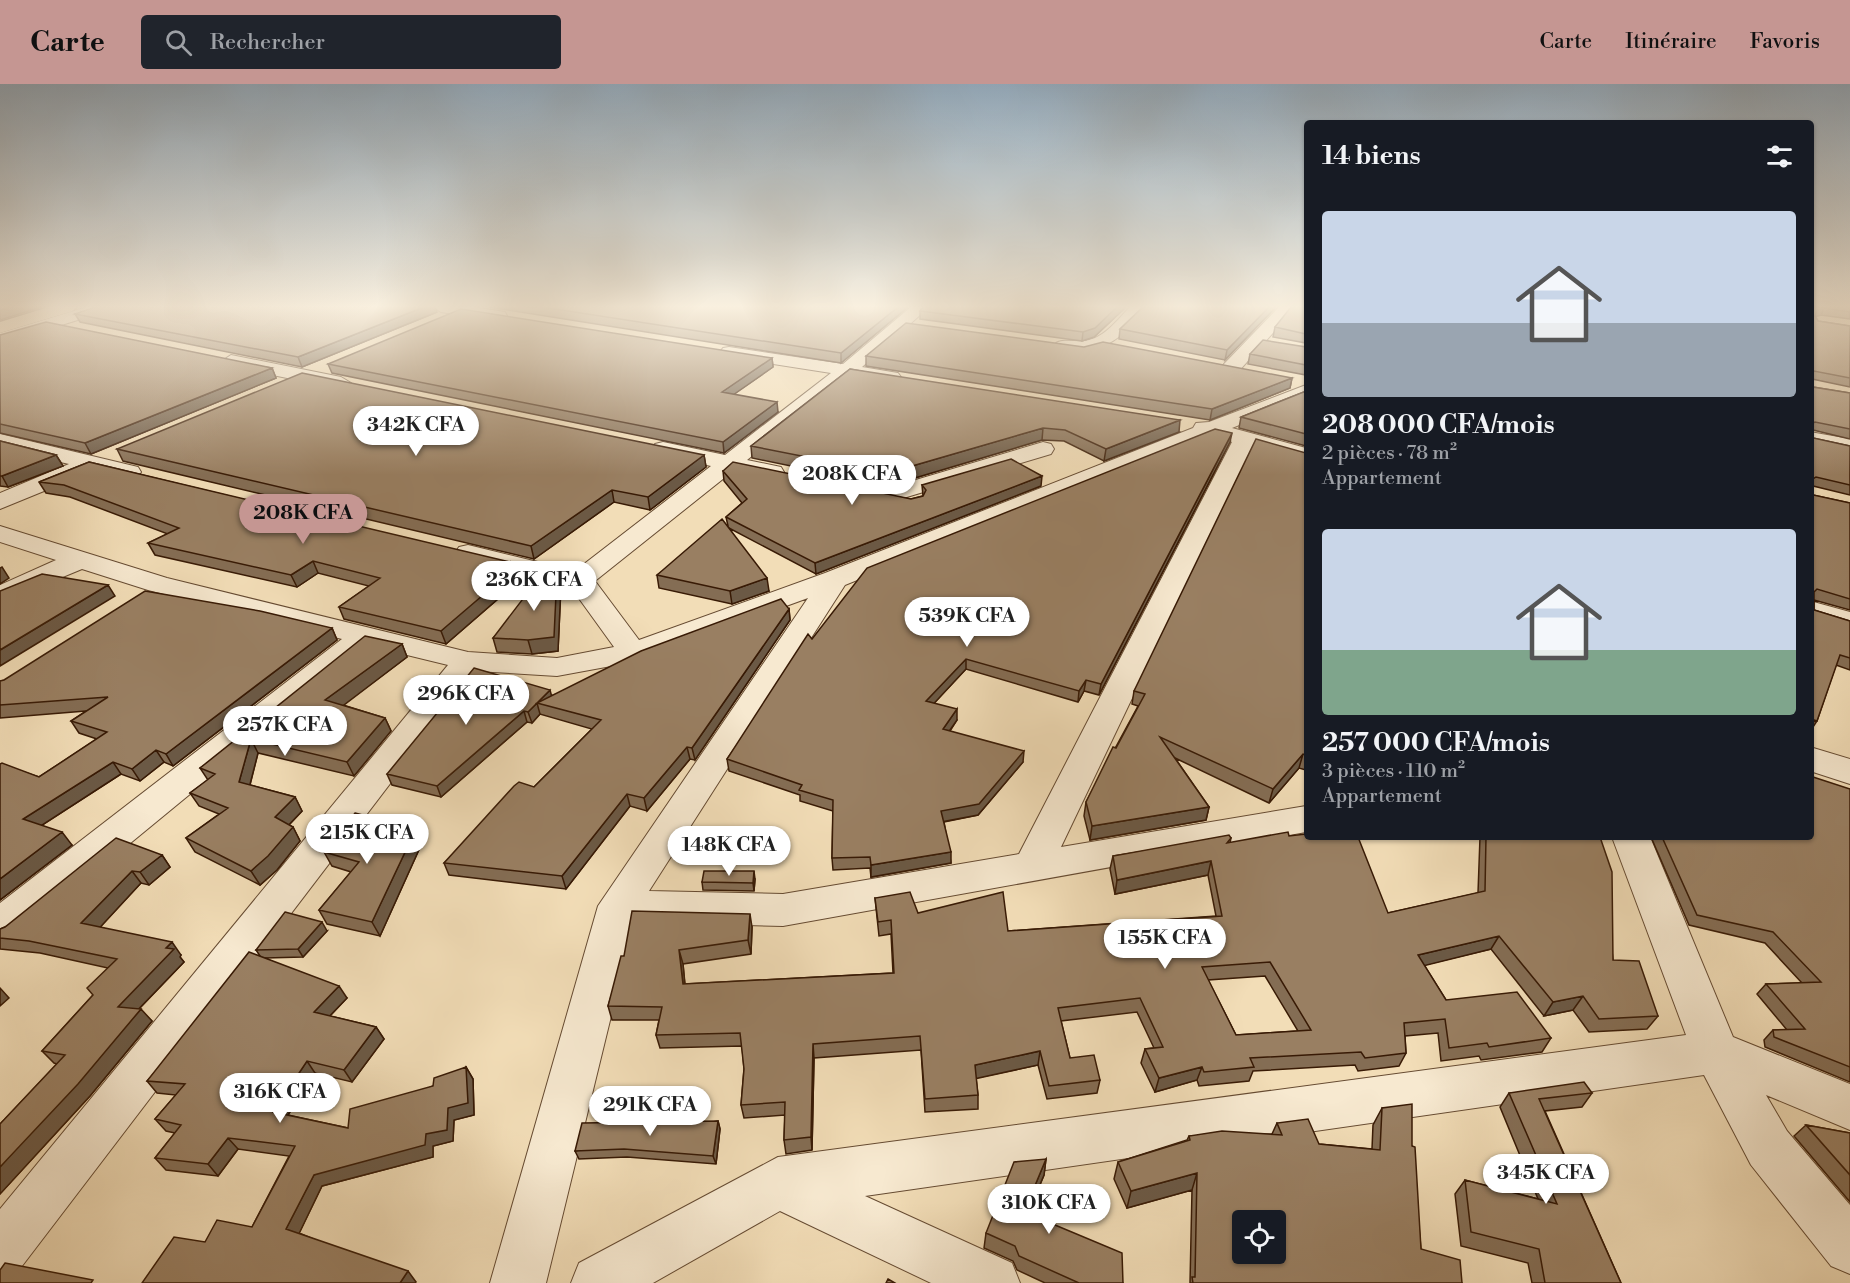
<!DOCTYPE html>
<html lang="fr">
<head>
<meta charset="utf-8">
<style>
  :root { --surface:#171b24; --page:#20242c; --text:#f1f3f6; --muted:#9ea1a6; --accent:#c59692 }
  body { margin:0; font-family:"Libre Bodoni",serif; background:var(--page); color:var(--text); height:100vh; display:flex; flex-direction:column; font-size:22px; white-space:nowrap }
  * { box-sizing:border-box; margin:0 }
  p { font-size:20px; color:var(--muted) }
  .icon { flex:none; width:33px; height:33px; fill:none; stroke:currentColor; stroke-width:2; stroke-linecap:round; stroke-linejoin:round }
  .map { position:relative; flex:1; overflow:hidden }
  .drawer { position:absolute; left:1304px; top:36px; width:510px; height:720px; display:flex; flex-direction:column; background:var(--surface); border-radius:6px; box-shadow:0 2px 4px #0004 }
  .drawer>* { flex:none }
  .tools { position:absolute; left:1232px; top:1126px; display:grid; gap:12px }
  .tools a { display:grid; place-items:center; width:54px; height:54px; border-radius:6px; background:var(--surface); box-shadow:0 2px 4px #0004; font-size:30px }
  .price { position:absolute; translate:-50% -51px; padding:0 14px; border-radius:21px; background:#fff; color:#222; font-size:20px; line-height:39px; filter:drop-shadow(0 2px 3px #0008) }
  .price::after { content:''; position:absolute; left:50%; top:36px; width:18px; height:14px; margin-left:-9px; background:inherit; clip-path:polygon(0 0,100% 0,50% 100%) }
  .price.active { background:var(--accent); color:#111 }
  ul { padding:0; list-style:none }
  li { display:grid; align-content:center; gap:12px; height:318px; padding:0 18px }
  li span { display:grid; place-items:center; height:186px; border-radius:6px; color:#555 }
  li>.icon { margin-inline-start:auto }
  span .icon { width:108px; height:108px; fill:#fffc; stroke-width:1 }
  li b { font-size:26px }
  h2 { display:flex; justify-content:space-between; align-items:center; height:72px; padding:0 18px; font-size:26px }
  header { display:flex; align-items:center; gap:36px; box-sizing:border-box; height:84px; padding:0 30px; background:var(--accent); color:#111 }
  header strong { font-size:28px }
  nav { display:flex; gap:33px; margin-inline-start:auto; font-size:21px }
  .search { width:420px; height:54px; background:var(--page); display:flex; align-items:center; gap:15px; box-sizing:border-box; padding:0 21px; border-radius:6px; color:var(--muted); font-size:22px }
  .map>svg:first-child { display:block }
  .lines { fill:none; stroke-linecap:round; stroke-linejoin:round }
  .street-casing { stroke:#664b32; stroke-width:2 }
  .highway-casing { stroke:#381a05; stroke-width:3 }
  .street { fill:#f7e9d0; fill-rule:evenodd }
  .highway { fill:#f2ddb7; fill-rule:evenodd }
  .wall { fill:#846d54; stroke:#381a05; stroke-width:1.5; fill-rule:evenodd }
  .shaded-wall { fill:#6b5945; stroke:#381a05; stroke-width:1.5 }
  .building { fill:#997f62; stroke:#381a05; stroke-width:1.5; fill-rule:evenodd }
</style>
</head>
<body>
<header>
<strong>Carte</strong>
<div class="search"><svg class="icon" aria-label="search" viewBox="0 0 24 24"><circle cx="10" cy="10" r="6"/><path d="M15 15l6 6"/></svg>Rechercher</div>
<nav><a>Carte</a><a>Itinéraire</a><a>Favoris</a></nav>
</header>
<div class="map">
<svg width="1850" height="1199" viewBox="0 0 1850 1199">
  <rect width="100%" height="100%" fill="#f2ddb7"/>
  <filter id="stains"><feTurbulence type="fractalNoise" baseFrequency=".00333" numOctaves="4"/><feColorMatrix values="0 0 0 0 .2 0 0 0 0 .09 0 0 0 0 .02 0 0 0 .5 -.17"/></filter>
  <radialGradient id="worn" r=".72"><stop offset=".6" stop-color="#630" stop-opacity="0"/><stop offset="1" stop-color="#630" stop-opacity=".3"/></radialGradient>
  <g class="lines">
    <defs>
      <path id="street" d="M87,223H112L110,226L0,260V249Z
        M433,223H473L505,228L507,232L499,237L441,228Z
        M911,223H929L862,283L898,289L901,293L898,297L891,299L851,292L747,376L781,383L784,388L781,393L773,395L733,387L595,497L639,556L825,489L1193,344L1196,339L1209,338L1306,301V314L1232,344L1306,364V378L1252,363L1061,763L1306,722V748L783,842L634,838L546,1199H490L598,822L808,514L633,578L557,592L476,587L19,1186L0,1194V1125L448,581L370,562L15,854L0,859V819L342,555L148,506L82,485L0,519V501L56,476L0,458V442L167,494L468,568L557,574L614,563L570,502L459,475L455,469L459,463L468,461L575,487L711,382L655,370L652,365L655,360L663,358L725,371L831,289L729,273L723,272L720,268L723,264L729,263L843,280ZM1212,352L1232,358L1019,770L783,810L649,807L845,501Z
        M1130,223H1147C1125,254 1095,276 1056,266L1053,262C1060,252 1078,260 1089,256C1106,252 1118,235 1130,223Z
        M1279,223H1296L1238,288H1224L1222,284L1224,280Z
        M231,271L341,293L351,299L341,305L224,281L222,277Z
        M1810,348L1850,355V369L1810,361Z
        M0,350L138,383L141,388L138,393L130,395L90,385L88,389L0,425V409L69,380L0,364Z
        M1043,358L1051,360L1054,365L1051,370L890,418L882,416L878,411L882,406Z
        M1810,517L1850,528V546L1810,534Z
        M1810,663L1850,675V700L1810,687Z
        M1612,753H1650L1733,953L1850,1000V1046L1766,1011L1787,1047L1850,1121V1190L1831,1182L1751,1081L1704,991L865,1112L1012,1179L1020,1199H931L780,1127L653,1199H571L579,1179L778,1073L1686,951Z"/>
      <path id="highway" d="M49,223H76L73,227L0,249V238Z"/>
    </defs>
    <use href="#street" class="street-casing"/>
    <use href="#highway" class="highway-casing"/>
    <use href="#street" class="street"/>
    <use href="#highway" class="highway"/>
  </g>
  <path class="wall" d="M489,223H908L841,279Z
    M923,223H1126L1094,253L1082,257L920,235V227Z
    M1143,223H1276L1225,276L1119,255L1120,245Z
    M1306,223V259L1273,253L1275,243Z
    M1810,223H1850V235L1821,231L1815,232L1818,237L1850,242V303L1812,295L1813,303L1850,309V355L1813,346V354L1850,362V411L1813,402V411L1850,419V526L1814,516V526L1850,537V586L1836,581L1817,637L1813,643Z
    M437,228L302,283L80,238L75,230Z
    M0,251L272,284L276,294L91,370L0,349Z
    M1306,263V291L1248,280L1250,270Z
    M866,272L1292,294L1290,304L1210,336L866,282Z
    M772,274L773,283L734,310L778,328L724,369L332,289L328,280Z
    M850,285L1179,348L1104,377L1064,357L1042,356L888,402L752,374L751,362Z
    M1306,307V362L1239,344L1241,333Z
    M0,357L56,371L63,382L8,403L0,402Z
    M1230,358L1099,611L1084,607L1078,618L966,585L934,619L957,636L950,647L1023,678L978,731L944,738L951,779L871,793L870,784L833,786L832,774L833,727L800,717V711L729,687L727,675L812,555Z
    M117,365L704,371L706,383L650,426L614,418L534,475L123,377Z
    M1306,369V686L1299,684L1269,719L1175,674L1209,723L1206,736L1090,756L1084,732L1086,718L1138,622L1132,620L1134,607Z
    M89,378L517,482L521,495L446,560L344,535L339,523L369,502L318,489L297,503L155,471L148,459L168,450L70,413L46,409L39,398Z
    M723,387L911,415L923,412L922,401L1041,402L816,490L729,444L769,507L732,520L659,504L657,491L728,442L726,433L742,419L724,397Z
    M557,489L561,502L558,567L532,570L497,568L493,554Z
    M789,525L790,536L695,676L690,675L647,727L630,722L566,805L449,791L444,779L534,703L592,645L540,630L532,639L527,638L441,713L392,701L387,690L551,612Z
    M332,544L337,556L173,682L164,678L140,697L121,690L42,741L72,761L0,816V680L39,693L97,655L79,649L71,637L86,627L0,634V597Z
    M402,560L407,573L343,621L385,634L391,647L354,692L258,669L250,701L295,713L302,727L289,741L293,743L300,757L277,786L260,801L195,768L186,754L219,730L199,722L190,709L208,696L200,684Z
    M1850,705V998L1765,963L1764,956L1773,946H1787L1757,910L1766,900L1802,899L1765,859L1689,841L1651,753H1810Z
    M1289,752L1388,829L1478,809L1480,753H1600L1613,876L1658,932L1647,945L1589,948L1573,926L1544,932L1491,865L1424,881L1446,916L1551,954L1542,968L1481,976L1479,972L1441,977L1438,949L1405,952L1406,969L1399,982L1358,987L1355,981L1253,987L1249,997L1199,1002L1197,996L1155,1008L1141,979L1145,965L1154,964L1137,928L1061,937L1070,974L1100,996L1097,1009L1047,1015L1038,981L976,994L978,1011V1025L925,1028L921,966L814,974L812,1066L786,1070L784,1056L785,1031L744,1034L741,1021L744,985L742,962L660,964L656,951L659,936H612L608,922L624,872L752,843L751,870L683,880L685,900L893,889L891,850L879,852L875,814L918,829L1008,847L1216,832L1208,791L1115,810L1110,785L1113,772L1231,754L1230,759ZM1265,892L1298,947L1236,951L1208,896Z
    M422,759L380,852L327,840L319,826L351,788L332,782L324,768Z
    M162,771L170,783L149,801L141,799L100,843L181,871L180,873L184,878L139,925L152,937L90,1012L0,1110V1040L57,980L54,979L42,967L93,911L108,884L40,869L0,865V845L5,843Z
    M755,795L754,807L703,806L702,798Z
    M327,847L303,873L265,874L347,914L330,932L376,943L384,955L352,998L315,989L288,1031L348,1044L433,1002L466,983L473,995L474,1031L454,1036L453,1057L433,1062V1073L322,1102L299,1149L416,1198L205,1158L252,1143L289,1072L238,1065L218,1092L166,1086L155,1074L175,1049L166,1047L155,1035L176,1011L157,1009L147,997L260,872L256,866Z
    M1509,1009H1592L1582,1023L1545,1027L1621,1199H1532L1528,1179L1461,1162L1455,1110L1465,1096L1538,1115L1500,1023Z
    M1382,1024L1412,1062L1421,1165L1462,1199H1190L1192,1106L1127,1124L1114,1095L1118,1078L1187,1056L1189,1052L1272,1050L1277,1039L1319,1060L1372,1065L1373,1041Z
    M718,1037L720,1045L716,1080L627,1073L579,1075L575,1067Z
    M1806,1041L1850,1049V1118L1794,1052Z
    M1046,1075L1044,1091L1028,1130L1123,1199H1045L1017,1186L1013,1177L984,1164L986,1149Z"/>
  <path class="shaded-wall" d="M9,223H41L0,236V226Z
    M424,223H435L437,228L302,283L298,273Z
    M898,223H908L841,279V269Z
    M1117,223H1126L1094,253L1082,257L1083,248Z
    M1269,223H1276L1225,276L1227,266Z
    M1824,224L1821,231L1813,233L1817,226Z
    M772,274L773,283L723,318L722,308Z
    M272,284L276,294L91,370L85,359Z
    M1292,294L1290,304L1210,336L1212,325Z
    M777,318L778,328L724,369L723,358Z
    M1180,336L1179,348L1104,377L1106,365Z
    M1043,344L1042,356L888,402V389Z
    M1232,349L1230,358L1099,611L1101,600Z
    M56,371L63,382L8,403L2,392Z
    M704,371L706,383L650,426L648,413Z
    M1042,392L1041,402L816,490L815,479Z
    M612,406L614,418L534,475L531,462Z
    M313,477L318,489L297,503L291,491Z
    M510,478L512,487L517,482L521,495L446,560L441,547Z
    M2,483L9,494L0,500V484Z
    M557,489L561,502L558,567L532,570L528,556Z
    M767,494L769,507L732,520L730,507Z
    M108,501L115,512L0,582V566Z
    M789,525L790,536L695,676L692,664Z
    M332,544L337,556L173,682L166,670Z
    M402,560L407,573L332,630L325,616Z
    M966,575V585L926,628V617Z
    M1086,596L1084,607L1078,618L1079,607Z
    M550,606L553,617L537,619Z
    M537,619L540,630L532,639L528,628Z
    M957,625V636L943,656V645Z
    M524,627L527,638L441,713L437,702Z
    M385,634L391,647L354,692L347,678Z
    M251,655L258,669L247,712L239,698Z
    M687,663L690,675L647,727L644,714Z
    M156,666L164,678L140,697L132,685Z
    M1024,667L1023,678L978,731L941,738V727Z
    M1303,670L1299,684L1269,719L1273,705Z
    M113,678L121,690L33,747L23,735Z
    M627,710L630,722L566,805L562,792Z
    M295,713L302,727L283,747L275,733Z
    M1209,723L1206,736L1090,756L1092,742Z
    M293,743L300,757L277,786L260,801L251,787Z
    M416,745L422,759L380,852L372,838Z
    M62,748L72,761L0,816V795Z
    M951,768V779L871,793V781Z
    M162,771L170,783L149,801L140,788Z
    M1211,777L1208,791L1115,810L1117,796Z
    M132,787L141,799L92,852L81,839Z
    M754,787L755,795L754,807L753,799Z
    M750,830L752,843L751,870L748,856Z
    M322,838L327,847L303,873L298,865Z
    M1499,852L1491,865L1411,885L1418,871Z
    M172,858L181,871L180,873L184,878L129,935L118,923L166,864Z
    M679,866L683,880L686,914L683,900Z
    M339,902L347,914L322,940L314,928Z
    M0,904L9,914L0,922Z
    M1583,912L1573,926L1544,932L1553,918Z
    M141,925L152,937L90,1012L0,1110V1083Z
    M376,943L384,955L352,998L344,986Z
    M813,960L814,974L812,1066L811,1053Z
    M1040,967L1038,981L974,995L975,981Z
    M307,977L315,989L282,1040L273,1028Z
    M466,983L473,995L474,1031L454,1036L453,1057L433,1062V1073L322,1102L296,1156L286,1145L314,1091L448,1024Z
    M1202,983L1197,996L1155,1008L1159,994Z
    M718,1037L720,1045L716,1080L713,1072Z
    M228,1054L238,1065L218,1092L208,1080Z
    M1046,1075L1044,1091L1022,1143L1024,1128Z
    M1197,1089L1192,1106L1127,1124L1131,1107Z
    M408,1187L416,1198L415,1199H400Z"/>
  <path class="building" d="M0,223H9L0,226Z
    M95,223H424L298,273L75,230Z
    M542,223H898L841,269Z
    M923,223H1117L1095,244L1083,248L920,227Z
    M1143,223H1269L1227,266L1120,245Z
    M1291,223H1306V250L1275,243Z
    M1810,223H1850V228L1824,224L1817,226L1815,232L1818,237L1850,242V294L1814,287L1812,290L1813,303L1850,309V345L1815,338L1812,340L1813,354L1850,362V401L1816,393L1813,395V411L1850,419V515L1817,505L1814,508V526L1850,537V574L1840,571L1817,637L1814,636L1810,653Z
    M461,225L772,274L722,308L777,318L723,358L328,280Z
    M46,238L272,284L85,359L0,340V251Z
    M906,239L1084,263L1103,258L1292,294L1212,325L866,272Z
    M1263,256L1306,263V281L1250,270Z
    M850,285L1180,336L1106,365L1065,346L1043,344L888,389L751,362Z
    M302,289L704,371L648,413L612,406L531,462L117,365Z
    M1306,307V350L1241,333Z
    M1215,345L1232,349L1101,600L1086,596L1079,607L966,575L926,617L957,625L943,645L1024,667L979,720L941,727L951,768L871,781L870,773L832,774L833,716L799,706L802,701L727,675L808,550L812,555L867,484Z
    M1256,355L1306,369V671L1303,670L1273,705L1160,653L1209,723L1092,742L1086,718L1113,663L1116,664L1145,610L1134,607Z
    M0,357L56,371L2,392H0Z
    M1011,375L1042,392L815,479L726,433L747,415L723,387L733,378L911,415L923,412L926,406L922,401Z
    M89,378L510,478L507,480L517,482L441,547L339,523L380,494L313,477L291,491L148,459L179,444L64,401L39,398Z
    M722,435L767,494L730,507L657,491Z
    M545,486L557,489L554,553L528,556L493,554Z
    M42,490L108,501L0,566V507Z
    M145,507L260,527L332,544L166,670L156,666L132,685L113,678L23,735L62,748L0,795V680L2,679L39,693L107,648L71,637L108,613L0,621V597L4,596Z
    M781,515L789,525L692,664L687,663L644,714L627,710L562,792L444,779L514,702L519,698L534,703L601,636L537,619L641,567Z
    M365,552L402,560L325,616L385,634L347,678L251,655L239,698L295,713L275,733L293,743L268,772L251,787L186,754L228,724L190,709L215,690L200,684Z
    M474,584L550,606L528,628L524,627L437,702L387,690Z
    M1810,692L1850,705V983L1774,953L1773,946L1805,945L1766,900L1821,898L1773,848L1697,831L1662,753H1810Z
    M355,729L416,745L372,838L319,826L359,778L324,768Z
    M1288,748L1289,752L1306,750V753H1358L1388,829L1485,807L1486,753H1600L1612,788L1613,876L1639,877L1658,932L1599,935L1583,912L1553,918L1499,852L1418,871L1446,916L1517,908L1551,954L1489,963L1487,959L1449,964L1445,935L1404,939L1406,969L1365,974L1361,968L1250,974L1254,983L1204,988L1202,983L1159,994L1145,965L1163,963L1140,914L1058,924L1070,974L1094,971L1100,996L1049,1002L1040,967L975,981L978,1011L925,1015L920,952L813,960L811,1053L784,1056L785,1018L741,1021L744,985L740,949L656,951L662,923L608,922L621,872H624L632,827L750,830L748,856L679,866L683,900L894,889L891,836L878,838L875,814L910,808L918,829L1003,808L1008,847L1222,832L1211,777L1117,796L1113,772L1229,751L1231,754L1227,759ZM1270,878L1311,946L1236,951L1202,883Z
    M116,754L162,771L140,788L132,787L81,839L172,858L166,864L174,865L118,923L141,925L78,1000L0,1083V1040L65,971L42,967L93,911L87,904L117,875L29,857L0,854V845L5,843Z
    M704,787H754L753,799L702,798Z
    M285,828L322,838L298,865L256,866Z
    M249,868L339,902L314,928L376,943L344,986L307,977L273,1028L348,1044L350,1025L433,1002L434,994L466,983L468,1019L448,1024L447,1046L426,1050L425,1061L314,1091L286,1145L408,1187L400,1199H142L174,1153L205,1158L217,1136L252,1143L295,1062L228,1054L208,1080L155,1074L181,1041L155,1035L185,1000L147,997Z
    M1584,998L1592,1009L1539,1015L1621,1199H1545L1539,1165L1471,1148L1465,1096L1557,1120L1509,1009Z
    M1412,1020V1062L1415,1063L1421,1165L1460,1176L1462,1199H1193L1192,1193H1195L1197,1089L1131,1107L1118,1078L1190,1056L1189,1052L1222,1047L1282,1051L1277,1039L1308,1035L1319,1060L1380,1066L1382,1024ZM1242,1137H1275V1170H1242Z
    M718,1037L713,1072L624,1065L575,1067L582,1039Z
    M1806,1041L1850,1049V1091Z
    M1046,1075L1024,1128L1122,1169L1123,1199H1079L1019,1172L1015,1162L986,1149L1014,1078Z
    M5,1179L93,1196L91,1199H0V1186Z
    M888,1195L895,1199H886Z"/>
  <linearGradient id="sky" x2="0" y2="1"><stop stop-color="#93aabc"/><stop offset="0.57" stop-color="#f9f0df"/><stop offset="1" stop-color="#f9f0df" stop-opacity="0"/></linearGradient>
  <rect width="1850" height="391" fill="url(#sky)"/>
  <rect width="100%" height="100%" filter="url(#stains)"/>
  <rect width="100%" height="100%" fill="url(#worn)"/>
</svg>
<div class="tools">
<a><svg class="icon" aria-label="locate" viewBox="0 0 24 24"><circle cx="12" cy="12" r="6"/><path d="M12 2v4M12 18v4M2 12h4M18 12h4"/></svg></a>
</div>
<b class="price" style="left:416px;top:373px">342K CFA</b>
<b class="price" style="left:852px;top:422px">208K CFA</b>
<b class="price active" style="left:303px;top:461px">208K CFA</b>
<b class="price" style="left:534px;top:528px">236K CFA</b>
<b class="price" style="left:967px;top:564px">539K CFA</b>
<b class="price" style="left:466px;top:642px">296K CFA</b>
<b class="price" style="left:285px;top:673px">257K CFA</b>
<b class="price" style="left:367px;top:781px">215K CFA</b>
<b class="price" style="left:729px;top:793px">148K CFA</b>
<b class="price" style="left:1165px;top:886px">155K CFA</b>
<b class="price" style="left:280px;top:1040px">316K CFA</b>
<b class="price" style="left:650px;top:1053px">291K CFA</b>
<b class="price" style="left:1546px;top:1121px">345K CFA</b>
<b class="price" style="left:1049px;top:1151px">310K CFA</b>
<section class="drawer">
<h2>14 biens<svg class="icon" aria-label="filters" viewBox="0 0 24 24"><path d="M4 7h16M4 17h16"/><circle cx="9" cy="7" r="2"/><circle cx="15" cy="17" r="2"/></svg></h2>
<ul>
<li><span style="background:linear-gradient(#c9d6e8 60%,#9aa5b1 0)"><svg class="icon" aria-label="home" viewBox="0 0 24 24"><path d="M3 11l9-7 9 7M6 9v11h12V9"/></svg></span><div><b>208 000 CFA/mois</b><p>2 pièces · 78 m²</p><p>Appartement</p></div></li>
<li><span style="background:linear-gradient(#c9d6e8 65%,#7fa58c 0)"><svg class="icon" aria-label="home" viewBox="0 0 24 24"><path d="M3 11l9-7 9 7M6 9v11h12V9"/></svg></span><div><b>257 000 CFA/mois</b><p>3 pièces · 110 m²</p><p>Appartement</p></div></li>
</ul>
</section>
</div>
</body>
</html>
